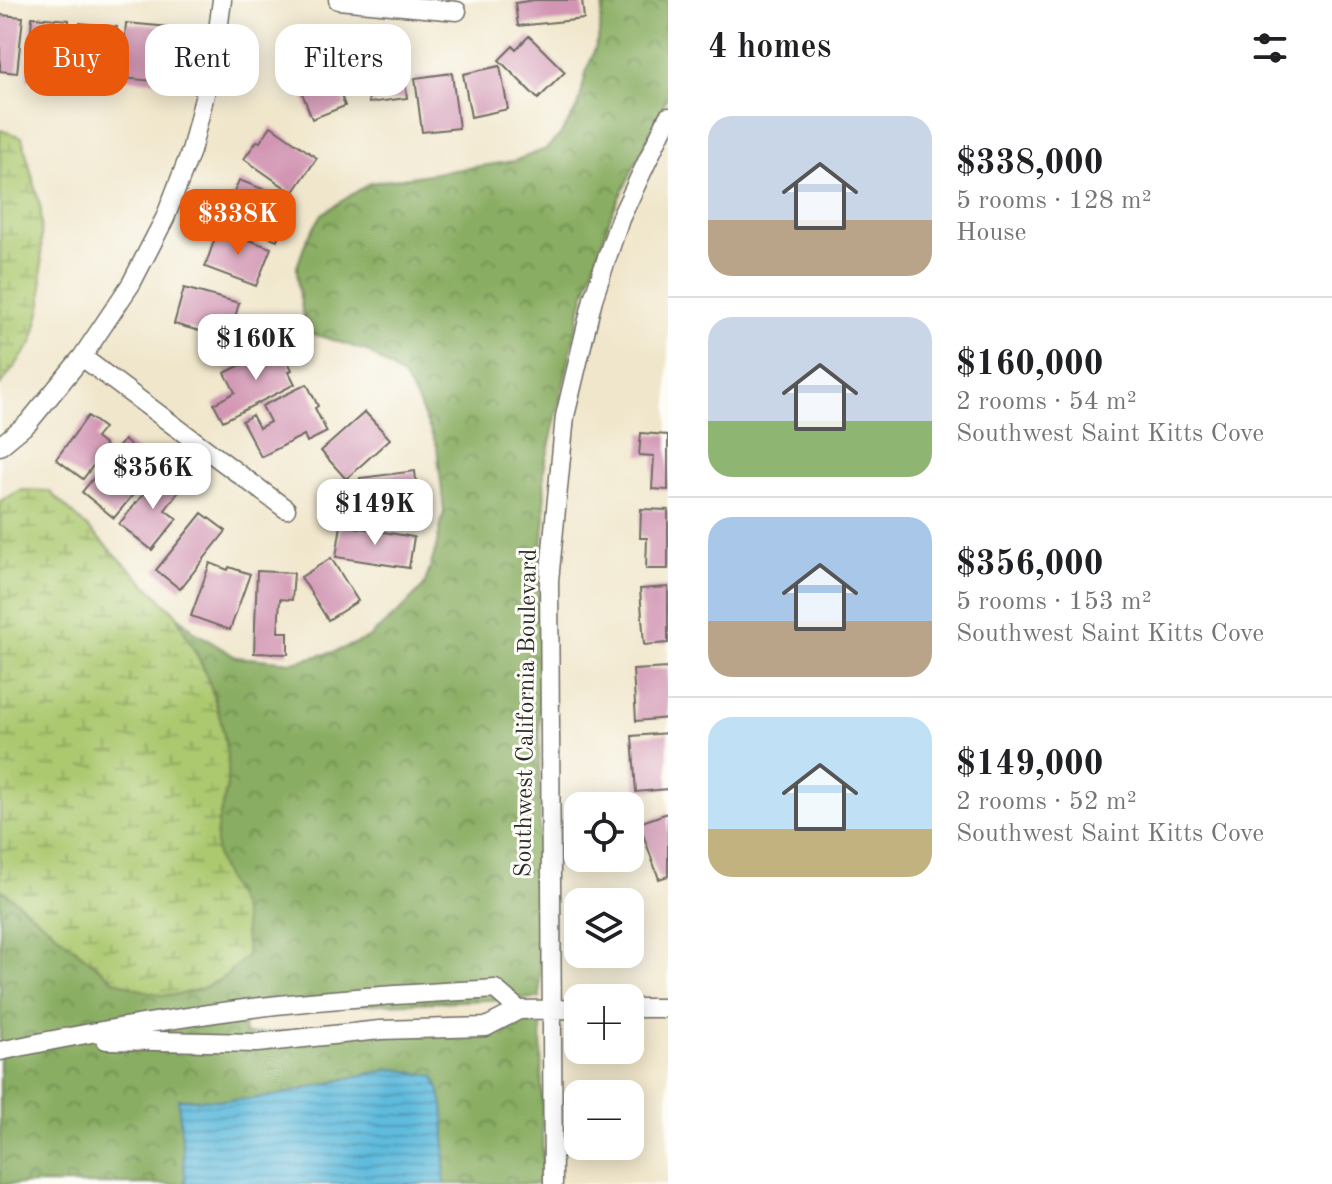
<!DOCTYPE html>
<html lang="en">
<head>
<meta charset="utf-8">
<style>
  :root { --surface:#fff; --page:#f6f6f6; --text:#202124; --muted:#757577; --line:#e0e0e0; --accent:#ea580c }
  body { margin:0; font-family:"Old Standard TT",serif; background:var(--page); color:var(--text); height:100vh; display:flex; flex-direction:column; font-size:30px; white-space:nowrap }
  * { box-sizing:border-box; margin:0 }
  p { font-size:26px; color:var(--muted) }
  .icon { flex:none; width:44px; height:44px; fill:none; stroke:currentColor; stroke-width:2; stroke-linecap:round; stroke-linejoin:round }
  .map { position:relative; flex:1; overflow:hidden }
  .panel { display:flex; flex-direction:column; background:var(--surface); width:664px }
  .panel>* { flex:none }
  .banner { position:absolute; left:24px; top:24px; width:524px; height:72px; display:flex; gap:16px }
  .fabs { position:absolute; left:564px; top:792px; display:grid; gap:16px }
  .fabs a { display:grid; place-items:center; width:80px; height:80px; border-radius:16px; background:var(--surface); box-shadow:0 4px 20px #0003; font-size:40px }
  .price { position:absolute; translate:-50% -68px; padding:0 18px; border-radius:16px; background:#fff; color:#222; font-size:26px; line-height:52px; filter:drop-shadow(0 2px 4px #0008) }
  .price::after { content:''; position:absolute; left:50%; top:48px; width:24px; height:18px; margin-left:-12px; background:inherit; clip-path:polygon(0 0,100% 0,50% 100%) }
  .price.on { background:var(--accent); color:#fff }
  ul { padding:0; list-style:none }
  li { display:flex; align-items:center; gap:24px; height:200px; padding:0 40px }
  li+li { border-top:2px solid var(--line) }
  li span { display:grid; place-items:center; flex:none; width:224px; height:160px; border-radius:24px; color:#555 }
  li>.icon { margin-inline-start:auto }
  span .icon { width:96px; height:96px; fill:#fffc; stroke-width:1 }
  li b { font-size:34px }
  h2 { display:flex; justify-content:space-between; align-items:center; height:96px; padding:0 40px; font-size:34px }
  .tag { padding:0 28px; border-radius:24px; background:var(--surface); box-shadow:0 4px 20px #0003; font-size:28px; line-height:72px }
  .tag.on { background:var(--accent); color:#fff }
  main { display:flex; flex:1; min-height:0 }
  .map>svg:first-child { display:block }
  .forest { fill:url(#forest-crowns); stroke:#5a6c46; stroke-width:2 }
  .wetland { fill:url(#wetland-marsh); stroke:#6c7a4e; stroke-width:2 }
  .water { fill:url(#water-rules); stroke:#457384; stroke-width:2 }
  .building { fill:#d295b3 }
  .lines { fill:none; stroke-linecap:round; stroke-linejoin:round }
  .minor-casing { stroke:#706c63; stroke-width:21 }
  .minor { stroke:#fff; stroke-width:18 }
  .labels { text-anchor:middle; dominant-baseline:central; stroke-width:6; stroke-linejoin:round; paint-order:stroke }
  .street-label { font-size:24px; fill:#2b2b2b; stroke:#fdfcf7 }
</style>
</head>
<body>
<main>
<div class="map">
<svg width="668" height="1184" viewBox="0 0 668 1184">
  <defs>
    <pattern id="forest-crowns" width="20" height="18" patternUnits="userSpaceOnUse" patternTransform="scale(2)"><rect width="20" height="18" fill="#89ad62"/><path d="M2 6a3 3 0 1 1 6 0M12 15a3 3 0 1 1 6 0" fill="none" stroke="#708d51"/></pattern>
    <pattern id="wetland-marsh" width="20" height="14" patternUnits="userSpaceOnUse" patternTransform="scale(2)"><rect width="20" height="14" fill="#acc970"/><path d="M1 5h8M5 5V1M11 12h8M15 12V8" fill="none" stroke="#8ca35c"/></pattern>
    <pattern id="water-rules" width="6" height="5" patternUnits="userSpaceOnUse" patternTransform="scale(2)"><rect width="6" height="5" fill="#5fbbdd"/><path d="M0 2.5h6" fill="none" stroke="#4f98b3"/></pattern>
  </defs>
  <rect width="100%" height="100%" fill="#fdfcf7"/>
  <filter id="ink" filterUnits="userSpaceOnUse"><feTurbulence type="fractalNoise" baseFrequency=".0125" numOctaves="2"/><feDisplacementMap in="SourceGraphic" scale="16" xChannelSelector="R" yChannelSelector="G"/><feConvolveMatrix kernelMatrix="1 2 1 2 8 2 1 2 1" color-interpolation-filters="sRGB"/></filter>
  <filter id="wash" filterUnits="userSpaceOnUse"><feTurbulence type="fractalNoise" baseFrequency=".006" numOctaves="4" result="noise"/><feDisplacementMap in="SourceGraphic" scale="32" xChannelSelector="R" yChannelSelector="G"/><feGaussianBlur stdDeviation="1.8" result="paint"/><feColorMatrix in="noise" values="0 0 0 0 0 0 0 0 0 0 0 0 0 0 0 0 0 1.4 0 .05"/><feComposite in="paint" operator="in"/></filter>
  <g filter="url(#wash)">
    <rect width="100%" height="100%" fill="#f0e6cb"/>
    <path class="forest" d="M604,0H668V95L611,215L584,296L544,469L545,516L539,580L540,998L304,1007L242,1014L245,1035L306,1029L541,1020L543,1184H444V1115L370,1073L279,1095L239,1101L179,1099L186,1184H0V888L114,980L162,995L181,994L203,988L225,977L241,908C230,887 215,865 215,839C215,823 222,807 226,791C229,773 227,754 224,736C218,707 208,674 194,648C186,635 182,630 177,615L195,632L236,657L293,662L334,652L367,639L400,611L424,586L435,552L444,511L437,446L417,400L403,377L367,351L310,333L304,321L298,286L297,267L306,241L322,214L370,183L514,161L546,149L560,135L578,107L586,73L598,40Z"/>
    <path class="wetland" d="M0,130L22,137L41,210L42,304L32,343L0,386Z
      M21,490L49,491L85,525L177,615C182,630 186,635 193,648C211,680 225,728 228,765C230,796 211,825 217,856C221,875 233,889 240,906C246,920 245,939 247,955L225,977L203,988L181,994L162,995L138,989L114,980L0,888V501Z"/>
    <path class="water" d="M396,1069L434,1076C450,1108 444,1149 444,1184H186L178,1099C213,1100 245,1102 279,1095C318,1088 356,1074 396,1069Z"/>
    <g id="blocks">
      <path class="building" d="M534,0H582L584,19L518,26L515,3Z
        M0,15L23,17L17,73L0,71Z
        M32,17L69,20L66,74L43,73V81L27,80Z
        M80,23L117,27L112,83L75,79Z
        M126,23L170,27L164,82L122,78Z
        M529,36L565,72L538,99L499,60L513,46L516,49Z
        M383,42V51L401,49L407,98L369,103L362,44Z
        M329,61L345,106L312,119L301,90L313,87L306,69Z
        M500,66L508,109L471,117L463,74Z
        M452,73L459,128L422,132L415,78Z
        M271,126L317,158L293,193L244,159L257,141L260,142Z
        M239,180L292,200L277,240L224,219Z
        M218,229L271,248L256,286L205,267Z
        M184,288L239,303L229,339L174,324Z
        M279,345L292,370L289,372L295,384L223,421L214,404L235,392L225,373Z
        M307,384L318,406L315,408L327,432L307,442L304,435L261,457L242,421L252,415L259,428L270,422L262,406Z
        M365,412L390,439L346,479L321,451Z
        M88,416L104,428L96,438L107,447L83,479L56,459Z
        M641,433L668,435V490L652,489L654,456L639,455Z
        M124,440L138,452L136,455L154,469L114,518L82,492Z
        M163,470L183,486L165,510L177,519L152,550L119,524Z
        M415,471L420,513L361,520L358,497H362L360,478Z
        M641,509L668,510V569H646L647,538H640Z
        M202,513L226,531L180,589L156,570Z
        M341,525L414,537L409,568L336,557Z
        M331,558L358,601L328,620L301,577Z
        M210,563L228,570L229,567L250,574L230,630L191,616Z
        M257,571L294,573L292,600L280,599L278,632H288V654L254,653Z
        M668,587V643L644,645L640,589Z
        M668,668V718L636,721L633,670Z
        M668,733V789L636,792L632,736Z
        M668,813V876L659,879L639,823Z"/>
    </g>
  </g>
  <g filter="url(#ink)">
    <use href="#blocks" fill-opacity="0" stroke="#706c63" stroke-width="2"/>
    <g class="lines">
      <defs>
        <path id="minor" d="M338,0L457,11
          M82,357L286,509
          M0,446L28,423L82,357L131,284L165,218L191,151L215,53L222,0
          M630,1008H668
          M106,1040L257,1043L380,1030L486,1027L519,1010L578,1009
          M0,1051C83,1033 168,1019 252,1008C333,998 414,994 495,989L519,1010
          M553,1184L549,581L565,416L593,299L620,219L668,117"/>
      </defs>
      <use href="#minor" class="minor-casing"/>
      <use href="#minor" class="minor"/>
    </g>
  </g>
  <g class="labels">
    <g class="street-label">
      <text transform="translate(527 713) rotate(-89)">Southwest California Boulevard</text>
    </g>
  </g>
</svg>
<div class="fabs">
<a><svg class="icon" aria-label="locate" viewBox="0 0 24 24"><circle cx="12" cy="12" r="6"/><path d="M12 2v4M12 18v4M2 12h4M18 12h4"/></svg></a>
<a><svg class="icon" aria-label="layers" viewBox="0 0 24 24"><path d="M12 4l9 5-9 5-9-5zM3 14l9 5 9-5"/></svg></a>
<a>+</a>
<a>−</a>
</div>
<b class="price on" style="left:238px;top:257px">$338K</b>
<b class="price" style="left:256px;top:382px">$160K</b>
<b class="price" style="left:153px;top:511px">$356K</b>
<b class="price" style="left:375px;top:547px">$149K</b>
<div class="banner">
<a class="tag on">Buy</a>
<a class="tag">Rent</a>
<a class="tag">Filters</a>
</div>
</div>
<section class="panel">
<h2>4 homes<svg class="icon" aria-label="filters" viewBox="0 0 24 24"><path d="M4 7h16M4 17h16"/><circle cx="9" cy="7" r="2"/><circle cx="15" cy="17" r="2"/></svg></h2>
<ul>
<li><span style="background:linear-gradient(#c9d6e8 65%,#b9a48a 0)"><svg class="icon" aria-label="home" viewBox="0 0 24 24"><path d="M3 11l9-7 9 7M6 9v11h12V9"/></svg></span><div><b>$338,000</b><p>5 rooms · 128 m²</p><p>House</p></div></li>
<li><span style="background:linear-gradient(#c9d6e8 65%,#8fb573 0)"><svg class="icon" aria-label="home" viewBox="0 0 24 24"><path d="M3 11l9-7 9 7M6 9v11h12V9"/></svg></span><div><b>$160,000</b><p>2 rooms · 54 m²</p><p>Southwest Saint Kitts Cove</p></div></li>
<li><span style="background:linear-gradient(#a9c7e8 65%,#b9a48a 0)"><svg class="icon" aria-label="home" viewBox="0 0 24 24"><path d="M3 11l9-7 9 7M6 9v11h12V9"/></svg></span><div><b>$356,000</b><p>5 rooms · 153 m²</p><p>Southwest Saint Kitts Cove</p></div></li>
<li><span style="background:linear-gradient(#bfe0f5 70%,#c2b280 0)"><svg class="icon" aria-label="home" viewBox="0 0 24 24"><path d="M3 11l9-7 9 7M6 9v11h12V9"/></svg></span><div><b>$149,000</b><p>2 rooms · 52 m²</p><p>Southwest Saint Kitts Cove</p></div></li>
</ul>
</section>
</main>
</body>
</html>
